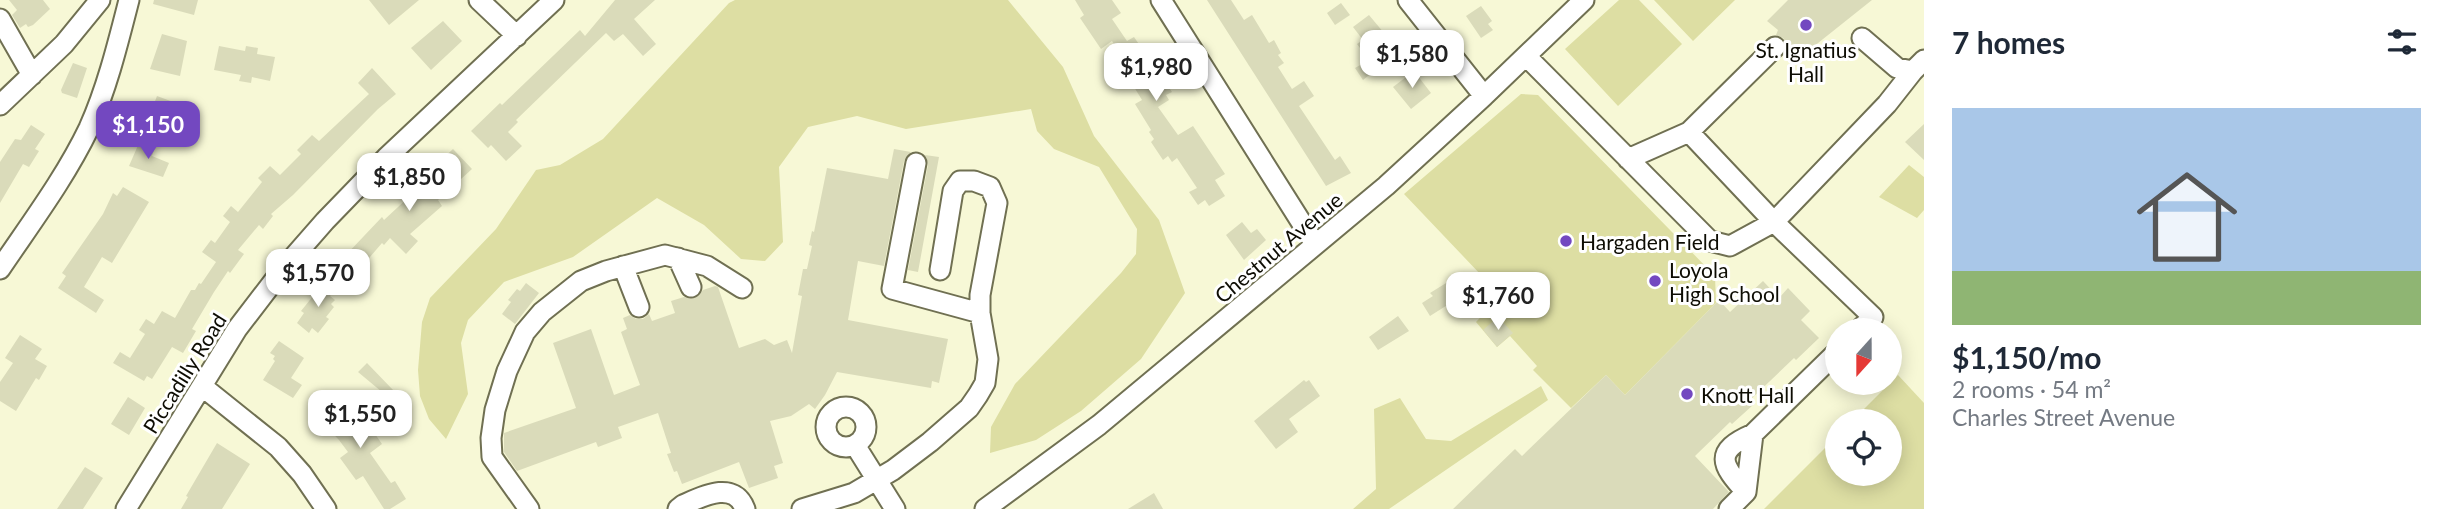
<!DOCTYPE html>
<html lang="en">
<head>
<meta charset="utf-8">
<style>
  :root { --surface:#fff; --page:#f6f6f7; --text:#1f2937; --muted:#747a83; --accent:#7348c0 }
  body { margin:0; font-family:Lato,sans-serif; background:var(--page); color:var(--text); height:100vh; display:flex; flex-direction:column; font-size:26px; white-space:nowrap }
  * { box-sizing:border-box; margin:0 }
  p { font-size:23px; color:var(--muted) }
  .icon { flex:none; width:38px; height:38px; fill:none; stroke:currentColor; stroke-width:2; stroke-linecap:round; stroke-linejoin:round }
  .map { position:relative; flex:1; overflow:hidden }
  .side { display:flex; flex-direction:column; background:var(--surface); width:525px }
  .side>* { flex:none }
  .needle { width:46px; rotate:201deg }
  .controls { position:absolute; left:1825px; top:318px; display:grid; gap:14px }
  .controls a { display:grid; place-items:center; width:77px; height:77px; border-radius:50%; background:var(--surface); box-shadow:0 4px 18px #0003; font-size:35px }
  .price { position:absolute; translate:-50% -60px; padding:0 16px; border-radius:14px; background:#fff; color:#222; font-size:23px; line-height:46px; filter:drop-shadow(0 2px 4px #0008) }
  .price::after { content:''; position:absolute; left:50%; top:42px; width:21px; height:16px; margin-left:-10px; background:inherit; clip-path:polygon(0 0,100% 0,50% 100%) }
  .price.active { background:var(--accent); color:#fff }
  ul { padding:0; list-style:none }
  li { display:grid; align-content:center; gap:14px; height:371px; padding:0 28px }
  li span { display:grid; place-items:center; height:217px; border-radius:0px; color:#555 }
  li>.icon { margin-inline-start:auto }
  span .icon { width:126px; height:126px; fill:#fffc; stroke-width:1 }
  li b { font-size:30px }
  h2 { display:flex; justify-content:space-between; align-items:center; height:84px; padding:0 28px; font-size:30px }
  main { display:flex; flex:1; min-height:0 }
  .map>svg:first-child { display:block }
  .green { fill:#dddea3 }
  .building { fill:#dadbba }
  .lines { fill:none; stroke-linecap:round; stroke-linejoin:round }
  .minor-casing { stroke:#707052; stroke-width:23 }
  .minor { stroke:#fff; stroke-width:19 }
  .poi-dot { fill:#7348c0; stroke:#fff; stroke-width:2.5 }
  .labels { text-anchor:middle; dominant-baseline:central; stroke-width:6; stroke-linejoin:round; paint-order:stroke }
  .poi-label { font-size:21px; fill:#0d0c03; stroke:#fff; text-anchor:start }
  .street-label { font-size:21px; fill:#0d0c03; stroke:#fff }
</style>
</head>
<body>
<main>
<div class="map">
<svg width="1924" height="509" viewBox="0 0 1924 509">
  <rect width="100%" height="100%" fill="#f7f8d6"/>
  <path class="green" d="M735,0H1008L1063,67L1094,136L1159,220L1185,293L1141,359L1081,411L1036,440L990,453L991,427L1015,384L1121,273L1136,254L1137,229L1099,167L1054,149L1037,131L1031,109L906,129L857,116L808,127L779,167L783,242L765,261L741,259L704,225L657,198L573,257L504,282L468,320L461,343L468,394L446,439L429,419L420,396L418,370L422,322L430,298L496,229L536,170L560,165L603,139L729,3Z
    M1619,0H1639L1682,44L1618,106L1565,49Z
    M1654,0H1735L1693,41Z
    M1521,94L1538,95L1715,276L1716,303L1625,395L1606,375L1571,408L1533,370L1537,366L1510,336L1497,347L1476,322L1501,296L1404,194Z
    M1909,165L1924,177V210L1917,218L1879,197Z
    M1898,375L1924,403V509H1764L1837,436L1838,474H1890V422H1851Z
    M1541,386L1548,400L1389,509H1353L1376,489L1374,409L1400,398L1426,439L1451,441Z"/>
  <path class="building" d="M9,0H43L50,9L33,25L28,27L26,24L20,28L12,15L17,10Z
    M154,0H198L194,15L153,4Z
    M369,0H419L389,25Z
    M615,0H655L634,19L656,44L643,56L623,34L614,41L606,33L516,120L518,122L508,132L522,146L506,161L491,145L488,148L471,131L500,103L502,105L580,30L585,36Z
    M1075,0H1112L1121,13L1112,19L1127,41L1134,37L1172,92L1166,95L1169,100L1158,107L1178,135L1193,126L1225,174L1215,180L1225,196L1209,206L1205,200L1198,205L1189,192L1197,188L1177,158L1172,162L1168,156L1163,160L1151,142L1154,139L1149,132L1151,130L1135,104L1142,100L1134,87L1140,84L1112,41L1101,49L1080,18L1084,15Z
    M1207,0H1231L1244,20L1252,15L1269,43L1274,40L1281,53L1278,55L1284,63L1278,67L1292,89L1304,81L1314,96L1299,106L1335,160L1340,156L1351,173L1326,186Z
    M1788,0H1872L1803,55L1791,45L1789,47L1783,38L1776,35L1778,30L1767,21Z
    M1341,3L1350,15L1335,25L1327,13Z
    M1481,6L1492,21L1488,24L1493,30L1481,38L1466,16Z
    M1369,15L1399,51L1363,80L1355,68L1369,60L1357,44L1363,40L1353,27Z
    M443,21L462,41L431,70L411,48Z
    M162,34L187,41L180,76L150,69Z
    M219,46L245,51L246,46L258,48L257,54L275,57L270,81L252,77L251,83L239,81L241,75L214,70Z
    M73,63L87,68L77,98L62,93L61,90Z
    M372,68L396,94L378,109L293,195L271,214L273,216L263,229L259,225L238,250L244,254L230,273L228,271L214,292L192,329L196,331L183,353L172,347L152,379L147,376L144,381L113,363L120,352L130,358L145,334L139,330L146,319L154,324L162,311L175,318L191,290H195L199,283L201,284L216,262L202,252L211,240L215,243L230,222L223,216L231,206L238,212L262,182L258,178L270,166L280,175L301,154L297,150L312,135L319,141L369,94L358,83Z
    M1414,71L1431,93L1411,109L1393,87Z
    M157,96L176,103L167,125L149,117Z
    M1924,124V160L1905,142Z
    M31,125L45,134L35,149L39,151L29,167L23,164L0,203V162L15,139L21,140Z
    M139,143L154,150L152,156L169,163L163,177L129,166Z
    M453,149L472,169L438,200L442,206L410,234L418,241L406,254L390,238L384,245L382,243L352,278L340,268L348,258L345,256L382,217L384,220L412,194L409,191L441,164L439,162Z
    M894,149L911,152L904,161L884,266L858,261L848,320L948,339L939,383L932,381L931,388L837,372L825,395L815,409L809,404L791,416L770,421L783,463L774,466L778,478L749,488L739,462L682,484L677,471L674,472L667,454L671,453L658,413L618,427L622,438L598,447L596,442L517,471L504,452V433L576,408L553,343L591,329L614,395L640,385L621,332L627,329L623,318L630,315L636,319H643L649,314L652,321L675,313L671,301L684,297L695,298L703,290L715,286L718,287L739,348L765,339L774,345L787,340L792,353L802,296L798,295L803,269H807L812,246L809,245L812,231L814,232L827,168L888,179Z
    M925,155L939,157L918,272L908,270L928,165Z
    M123,187L149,202L112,263L102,257L84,287L104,300L96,313L58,288L66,276L62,273L103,214L113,193L117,196Z
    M1242,222L1251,233L1257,229L1266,240L1244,260L1226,235Z
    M1459,275L1475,294L1463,301L1460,297L1430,316L1422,303L1433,296L1430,293Z
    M326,280L336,288L330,296L335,300L331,304L334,307L326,317L329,319L318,333L312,328L309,333L297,323L304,313L301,311Z
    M1763,281L1779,298L1788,288L1810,311L1801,320L1819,338L1796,360L1794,358L1749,401L1753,405L1732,424L1730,422L1695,456L1729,492L1713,509H1453L1515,449L1522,456L1606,375L1625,395L1719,300L1730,312Z
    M526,283L539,293L515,324L502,314L511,302L508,300L517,289L520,291Z
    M1398,316L1409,331L1378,350L1369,337Z
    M1498,317L1513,333L1497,347L1483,330Z
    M20,335L42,349L35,359L47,366L39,380L36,378L16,411L0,401V382L13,363L5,358Z
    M279,341L304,358L291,378L302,385L293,398L263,380L275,361L273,359L275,356L270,353Z
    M367,363L394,391L388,397L358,372Z
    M1304,380L1306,382L1309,380L1320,396L1289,419L1298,432L1276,449L1254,421Z
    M336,396H345L356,407L350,413L370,433L373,431L382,444L370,453L391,483L395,481L406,499L390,509H384L363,476L356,480L340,458L348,452L339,440L316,416Z
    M128,397L145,408L129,435L111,424Z
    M217,443L250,464L222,509H181L188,497L186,496Z
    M85,467L103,478L83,509H57Z
    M1154,493L1163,509H1128Z"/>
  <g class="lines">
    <defs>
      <path id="minor" d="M479,0L517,36
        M1161,0L1315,244
        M1408,0L1484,96
        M0,19L32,75
        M1862,38L1897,68L1913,71L1924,60
        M1526,56L1710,241L1730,246L1774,222L1887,104L1913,71
        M0,105L64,44L100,0
        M1689,132L1774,222L1873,317L1858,331
        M1628,159L1689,132L1775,47
        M916,163L892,289L980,313
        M678,258L691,287
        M623,266L639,307
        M0,269C31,223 65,178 89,128C107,88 118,43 129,0
        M203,387L278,447L302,474L326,509
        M826 427a20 20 0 1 1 40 0a20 20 0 1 1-40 0Z
        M855,445L895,509
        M1746,492C1721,465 1713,451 1753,434
        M126,509L237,329L283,269L325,221L386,158L554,0
        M529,509L492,457L491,438L495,410L507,371L525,332L542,312L581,281L606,271L665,255L707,266L742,288
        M678,509L683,505C703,496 734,480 745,509
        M802,509L854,493L893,470L930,442L969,408L978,395L985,383L988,359L980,313V295L997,203L990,187L974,181H960L953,191L940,270
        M985,509L1099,425L1386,186L1484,96L1584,0
        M1729,509L1746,492L1753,434L1838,351"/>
    </defs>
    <use href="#minor" class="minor-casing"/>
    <use href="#minor" class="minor"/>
  </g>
  <g class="poi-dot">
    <circle cx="1806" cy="25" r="7"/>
    <circle cx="1566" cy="241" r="7"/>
    <circle cx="1655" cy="281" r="7"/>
    <circle cx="1687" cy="394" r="7"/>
  </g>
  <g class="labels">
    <g class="poi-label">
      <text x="1806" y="49" text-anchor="middle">St. Ignatius<tspan x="1806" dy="24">Hall</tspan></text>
      <text x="1580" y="241">Hargaden Field</text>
      <text x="1669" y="269">Loyola<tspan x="1669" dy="24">High School</tspan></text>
      <text x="1701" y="394">Knott Hall</text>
    </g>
    <g class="street-label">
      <text transform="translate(1278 247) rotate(-40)">Chestnut Avenue</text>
      <text transform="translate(184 373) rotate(-58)">Piccadilly Road</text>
    </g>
  </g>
</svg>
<div class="controls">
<a><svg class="needle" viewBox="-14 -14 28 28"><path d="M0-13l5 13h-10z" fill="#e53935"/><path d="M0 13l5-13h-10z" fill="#747a83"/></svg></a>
<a><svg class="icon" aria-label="locate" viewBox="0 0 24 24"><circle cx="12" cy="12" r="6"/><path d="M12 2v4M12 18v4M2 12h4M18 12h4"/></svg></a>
</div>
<b class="price" style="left:1412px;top:90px">$1,580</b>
<b class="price" style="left:1156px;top:103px">$1,980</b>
<b class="price active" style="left:148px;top:161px">$1,150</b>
<b class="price" style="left:409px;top:213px">$1,850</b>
<b class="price" style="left:318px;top:309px">$1,570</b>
<b class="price" style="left:1498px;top:332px">$1,760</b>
<b class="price" style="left:360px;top:450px">$1,550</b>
</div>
<section class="side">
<h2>7 homes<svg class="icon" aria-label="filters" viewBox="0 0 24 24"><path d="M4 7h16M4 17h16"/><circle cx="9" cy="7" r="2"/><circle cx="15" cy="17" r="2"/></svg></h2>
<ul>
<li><span style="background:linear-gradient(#a9c7e8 75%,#8fb573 0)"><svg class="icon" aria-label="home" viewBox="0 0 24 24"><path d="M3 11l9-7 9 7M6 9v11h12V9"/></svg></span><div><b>$1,150/mo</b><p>2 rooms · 54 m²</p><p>Charles Street Avenue</p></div></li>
</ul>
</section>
</main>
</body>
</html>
